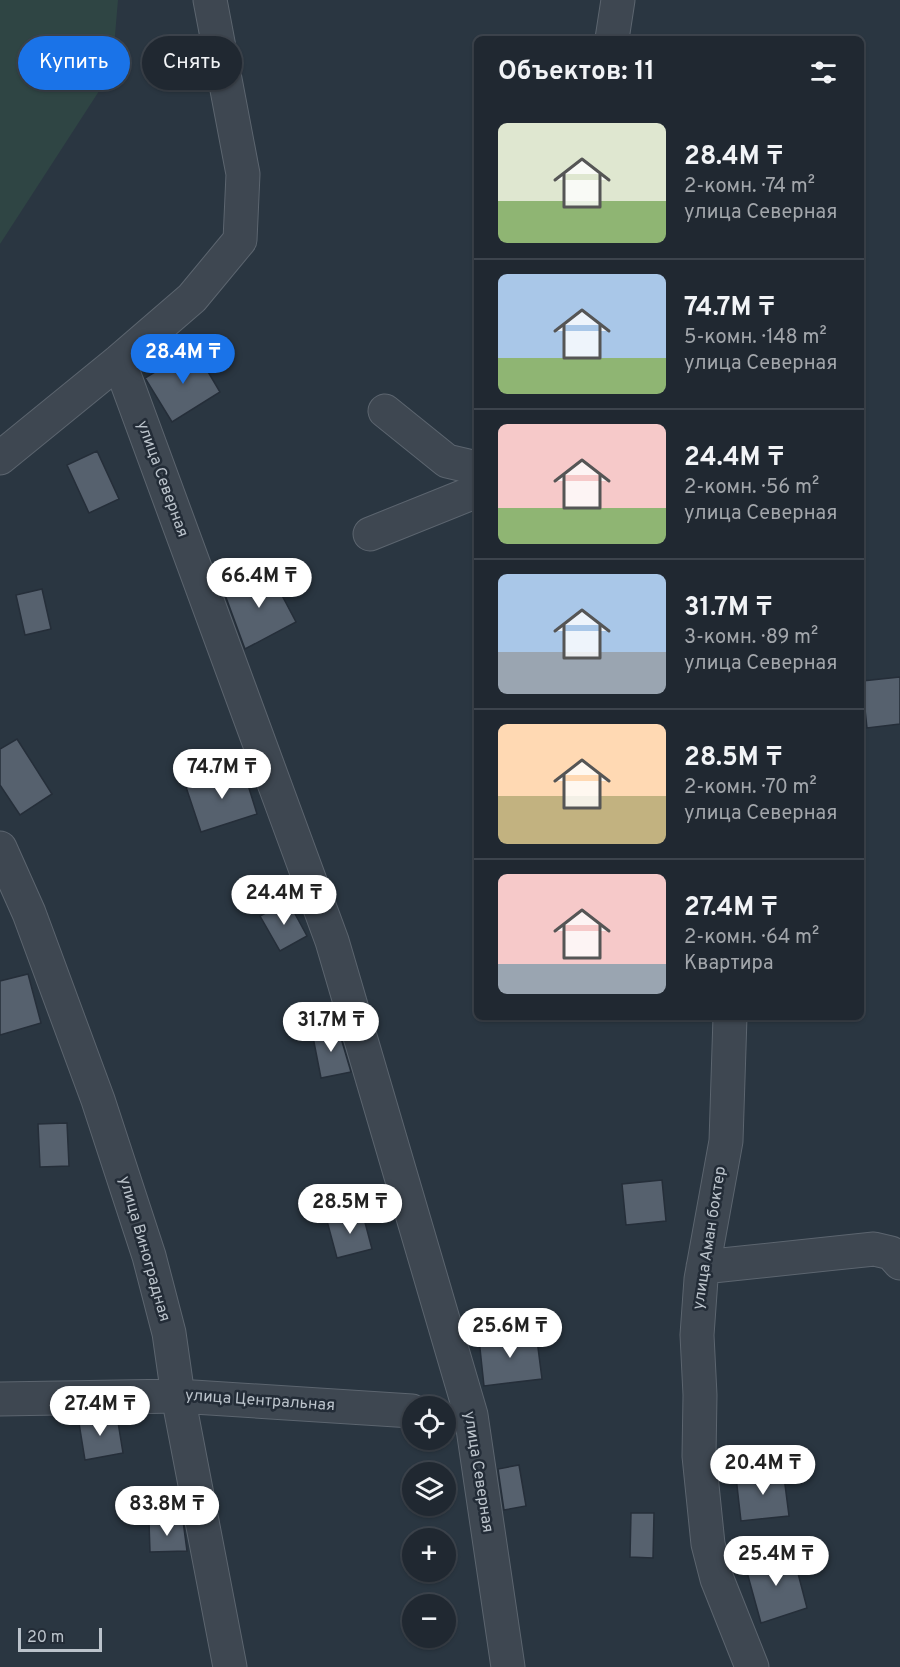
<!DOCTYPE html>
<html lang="ru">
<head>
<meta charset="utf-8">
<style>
  :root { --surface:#202831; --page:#283039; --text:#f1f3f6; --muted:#a2a6ab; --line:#3d444d; --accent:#1a73e8 }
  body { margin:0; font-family:Overpass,sans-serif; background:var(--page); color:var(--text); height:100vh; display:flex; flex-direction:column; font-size:22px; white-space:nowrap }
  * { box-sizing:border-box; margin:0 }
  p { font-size:20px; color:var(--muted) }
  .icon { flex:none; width:33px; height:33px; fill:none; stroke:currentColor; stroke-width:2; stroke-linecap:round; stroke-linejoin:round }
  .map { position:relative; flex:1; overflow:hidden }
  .drawer { position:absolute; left:474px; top:36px; width:390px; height:984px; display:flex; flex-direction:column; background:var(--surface); border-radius:9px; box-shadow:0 2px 4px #0004,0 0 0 2px var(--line) }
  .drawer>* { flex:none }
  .guide { position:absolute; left:18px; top:36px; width:366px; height:54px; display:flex; gap:12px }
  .controls { position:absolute; left:402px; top:1396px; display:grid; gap:12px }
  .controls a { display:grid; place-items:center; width:54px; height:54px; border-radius:50%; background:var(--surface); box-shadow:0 2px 4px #0004,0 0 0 2px var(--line); font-size:30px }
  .scale { position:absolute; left:18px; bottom:15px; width:84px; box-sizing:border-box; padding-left:6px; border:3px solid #bbc3cb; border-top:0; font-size:16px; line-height:21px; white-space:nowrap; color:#bbc3cb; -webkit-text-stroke:4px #232c37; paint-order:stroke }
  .price { position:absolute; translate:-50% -51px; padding:0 14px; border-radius:21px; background:#fff; color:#222; font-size:20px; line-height:39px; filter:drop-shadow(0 2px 3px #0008) }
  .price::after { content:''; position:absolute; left:50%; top:36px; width:18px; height:14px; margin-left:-9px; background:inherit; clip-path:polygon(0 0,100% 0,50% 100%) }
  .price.active { background:var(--accent); color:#fff }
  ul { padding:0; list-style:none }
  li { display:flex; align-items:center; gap:18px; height:150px; padding:0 24px }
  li+li { border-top:2px solid var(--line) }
  li span { display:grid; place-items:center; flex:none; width:168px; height:120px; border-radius:9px; color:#555 }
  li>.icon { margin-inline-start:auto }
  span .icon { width:72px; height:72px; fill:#fffc; stroke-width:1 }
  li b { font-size:26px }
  h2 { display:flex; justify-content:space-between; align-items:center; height:72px; padding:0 24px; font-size:26px }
  .pill { padding:0 21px; border-radius:27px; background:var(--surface); box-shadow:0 2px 4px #0004,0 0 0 2px var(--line); font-size:21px; line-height:54px }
  .pill.active { background:var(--accent); color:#fff }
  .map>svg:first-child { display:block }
  .green { fill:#2f4544 }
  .building { fill:#56616e; stroke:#252e39; stroke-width:1.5 }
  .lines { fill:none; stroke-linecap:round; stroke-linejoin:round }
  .minor-casing { stroke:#5c656f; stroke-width:35 }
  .minor { stroke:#3e4751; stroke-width:33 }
  .labels { text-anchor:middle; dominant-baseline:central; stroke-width:5; stroke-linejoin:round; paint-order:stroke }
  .street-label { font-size:16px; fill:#bbc3cb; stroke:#232c37 }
</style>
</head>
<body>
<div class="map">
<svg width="900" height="1667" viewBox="0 0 900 1667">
  <rect width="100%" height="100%" fill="#2a3641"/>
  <path class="green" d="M0,0H118L112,71L0,244Z"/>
  <path class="building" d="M194,348L220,392L172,422L145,378Z
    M97,451L119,499L89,513L67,465Z
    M268,569L296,622L245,649L224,592Z
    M42,589L51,629L25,635L16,595Z
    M900,677V724L867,728L862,681Z
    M17,739L52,794L20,815L0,785V749Z
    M243,769L257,814L201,832L186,787Z
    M288,901L307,936L280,951L260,916Z
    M28,974L41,1023L0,1035V981Z
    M338,1028L351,1072L321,1078L312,1032Z
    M67,1123L69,1166L40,1167L38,1124Z
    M662,1180L666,1221L626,1225L622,1184Z
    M362,1211L372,1249L337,1258L327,1221Z
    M536,1332L542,1379L484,1386L479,1339Z
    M117,1416L123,1453L85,1460L78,1417Z
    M519,1465L526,1506L504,1510L498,1469Z
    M783,1469L789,1516L741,1521L736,1477Z
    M631,1513H654L653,1558L630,1557Z
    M183,1521L187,1551L150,1552L149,1522Z
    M793,1554L807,1608L761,1623L745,1565Z"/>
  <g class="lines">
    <defs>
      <path id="minor" d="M612,39L618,0
        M119,361L332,941L471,1415L508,1667
        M385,411L447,461L477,468
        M0,458L119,361L192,298L240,240L243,174L210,0
        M370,534L477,491
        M0,848L29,913L98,1100L149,1256L169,1333L178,1396L230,1667
        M730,1017L726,1141L701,1279L697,1335L700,1395L699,1456L708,1544L717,1579L752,1667
        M703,1267L874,1249L891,1253L900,1263
        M0,1399L178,1396L412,1411"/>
    </defs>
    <use href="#minor" class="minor-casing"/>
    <use href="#minor" class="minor"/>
  </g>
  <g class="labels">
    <g class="street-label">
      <text transform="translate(162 479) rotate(70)">улица Северная</text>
      <text transform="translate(710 1238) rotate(-81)">улица Аман боктер</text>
      <text transform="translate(144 1249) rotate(74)">улица Виноградная</text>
      <text transform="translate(260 1401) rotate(4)">улица Центральная</text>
      <text transform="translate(478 1472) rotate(81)">улица Северная</text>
    </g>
  </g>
</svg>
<div class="controls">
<a><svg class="icon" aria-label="locate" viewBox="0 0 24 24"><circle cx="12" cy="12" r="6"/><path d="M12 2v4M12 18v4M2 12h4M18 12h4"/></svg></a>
<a><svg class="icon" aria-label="layers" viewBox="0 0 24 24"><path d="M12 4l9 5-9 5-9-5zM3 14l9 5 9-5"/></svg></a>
<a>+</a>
<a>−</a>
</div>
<div class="scale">20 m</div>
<b class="price active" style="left:183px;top:385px">28.4M ₸</b>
<b class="price" style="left:259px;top:609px">66.4M ₸</b>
<b class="price" style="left:222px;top:800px">74.7M ₸</b>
<b class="price" style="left:284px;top:926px">24.4M ₸</b>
<b class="price" style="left:331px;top:1053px">31.7M ₸</b>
<b class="price" style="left:350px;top:1235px">28.5M ₸</b>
<b class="price" style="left:510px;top:1359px">25.6M ₸</b>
<b class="price" style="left:100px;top:1437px">27.4M ₸</b>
<b class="price" style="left:763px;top:1496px">20.4M ₸</b>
<b class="price" style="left:167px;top:1537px">83.8M ₸</b>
<b class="price" style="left:776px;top:1587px">25.4M ₸</b>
<div class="guide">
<a class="pill active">Купить</a>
<a class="pill">Снять</a>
</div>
<section class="drawer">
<h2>Объектов: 11<svg class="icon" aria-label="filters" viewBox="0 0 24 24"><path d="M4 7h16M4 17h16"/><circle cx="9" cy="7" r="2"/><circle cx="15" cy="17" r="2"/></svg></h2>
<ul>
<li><span style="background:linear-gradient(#dfe7d0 65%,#8fb573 0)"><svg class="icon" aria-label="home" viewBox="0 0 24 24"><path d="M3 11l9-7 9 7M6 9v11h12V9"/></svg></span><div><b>28.4M ₸</b><p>2-комн. · 74 m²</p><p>улица Северная</p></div></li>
<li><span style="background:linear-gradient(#a9c7e8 70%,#8fb573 0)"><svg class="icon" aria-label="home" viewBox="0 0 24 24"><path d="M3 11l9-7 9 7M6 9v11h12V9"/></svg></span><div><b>74.7M ₸</b><p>5-комн. · 148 m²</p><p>улица Северная</p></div></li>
<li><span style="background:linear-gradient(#f6c9c9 70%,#8fb573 0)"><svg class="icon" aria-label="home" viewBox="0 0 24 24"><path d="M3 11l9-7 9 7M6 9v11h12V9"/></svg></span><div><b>24.4M ₸</b><p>2-комн. · 56 m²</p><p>улица Северная</p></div></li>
<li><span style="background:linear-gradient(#a9c7e8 65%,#9aa5b1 0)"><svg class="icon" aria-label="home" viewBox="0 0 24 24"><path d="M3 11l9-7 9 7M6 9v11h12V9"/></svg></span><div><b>31.7M ₸</b><p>3-комн. · 89 m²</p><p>улица Северная</p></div></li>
<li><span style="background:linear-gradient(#ffd9b3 60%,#c2b280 0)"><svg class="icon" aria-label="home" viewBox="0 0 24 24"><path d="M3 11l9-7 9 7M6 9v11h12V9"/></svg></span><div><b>28.5M ₸</b><p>2-комн. · 70 m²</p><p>улица Северная</p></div></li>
<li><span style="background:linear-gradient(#f6c9c9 75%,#9aa5b1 0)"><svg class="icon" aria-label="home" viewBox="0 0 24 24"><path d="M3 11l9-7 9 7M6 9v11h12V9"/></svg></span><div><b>27.4M ₸</b><p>2-комн. · 64 m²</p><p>Квартира</p></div></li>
</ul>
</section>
</div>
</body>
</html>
